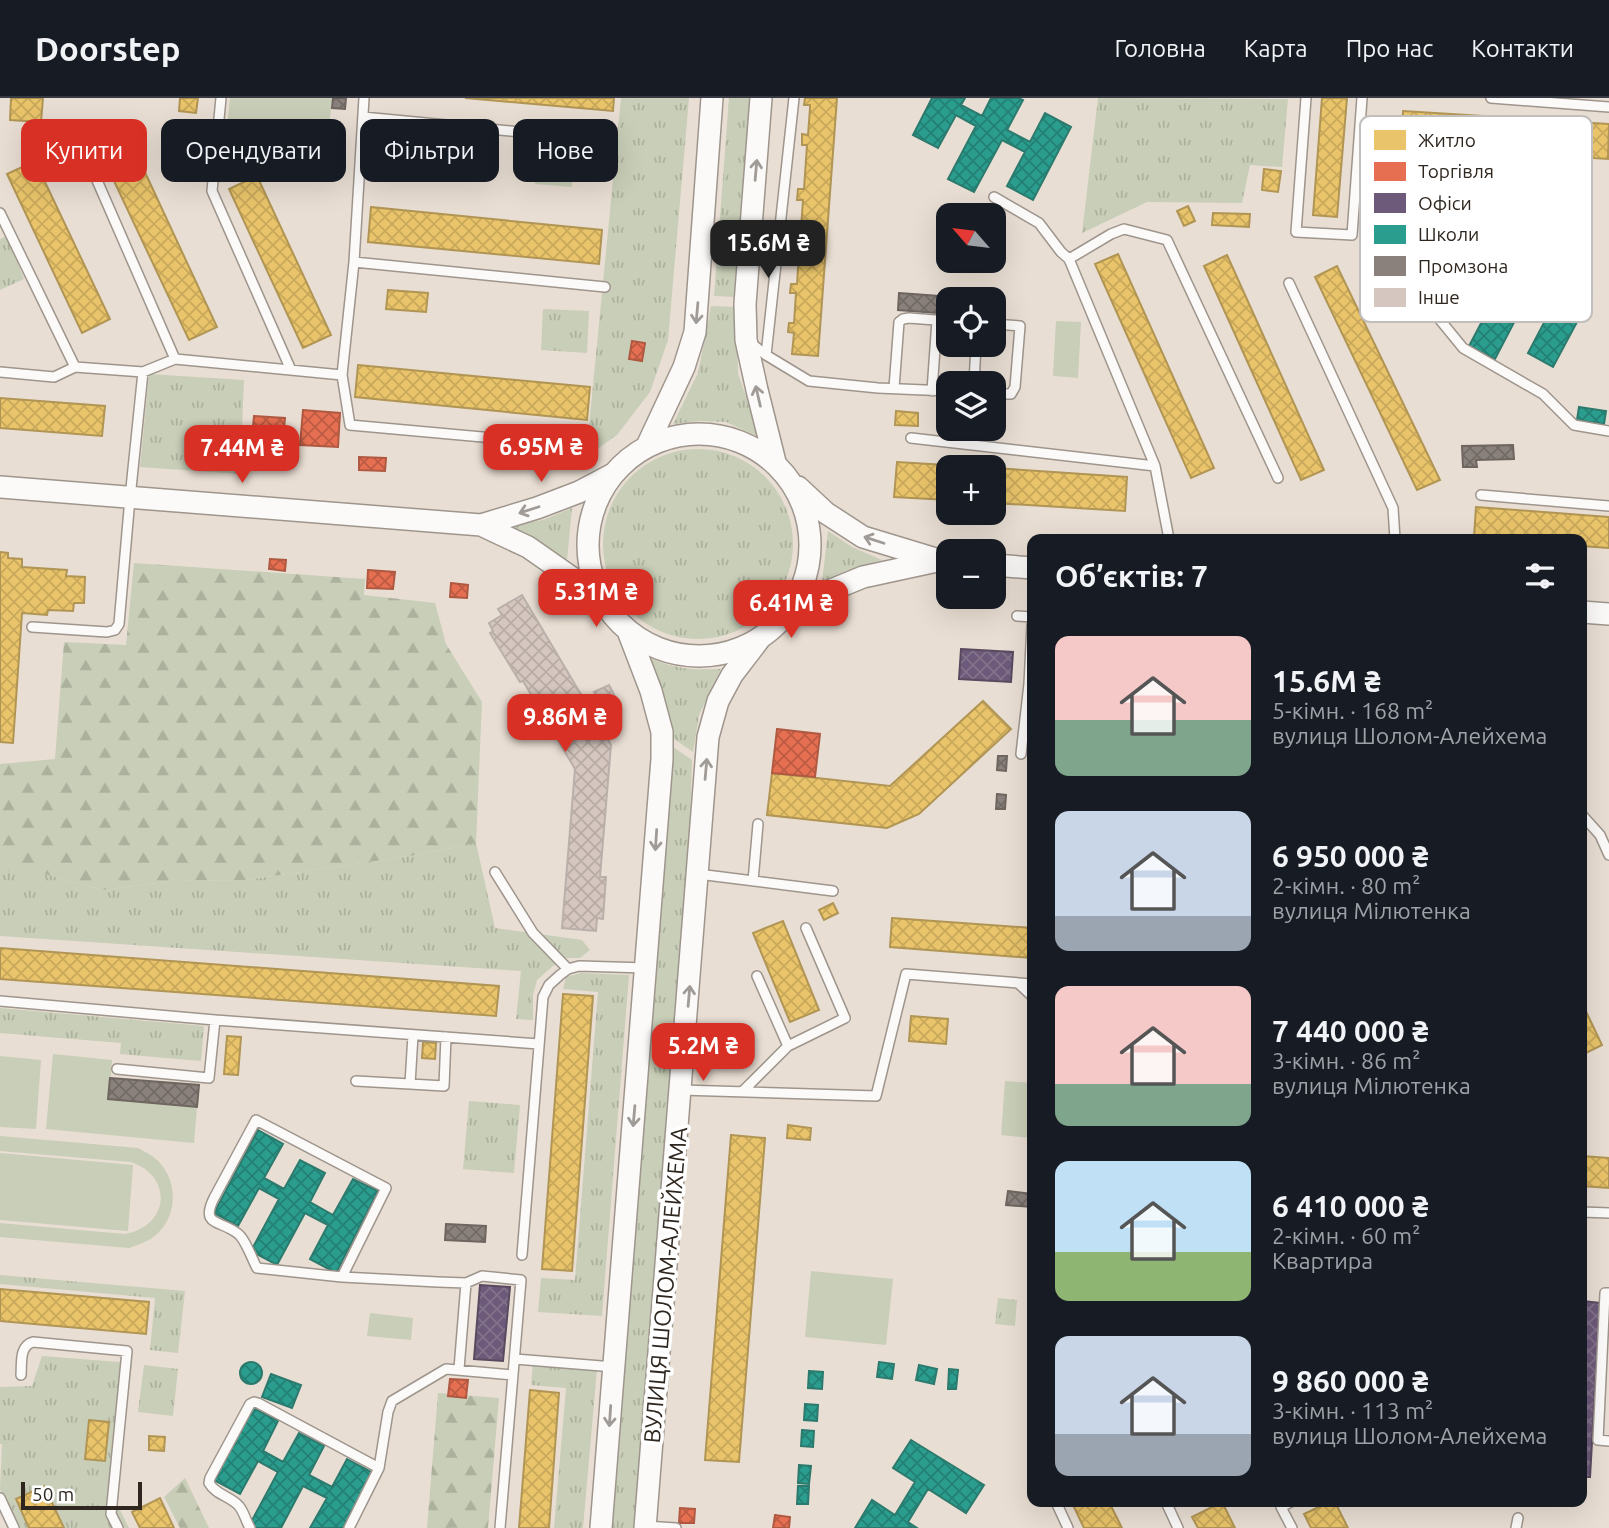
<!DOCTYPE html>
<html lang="uk">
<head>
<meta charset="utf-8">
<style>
  :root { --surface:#171b24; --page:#20242c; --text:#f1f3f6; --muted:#9ea1a6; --line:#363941; --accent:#d93025 }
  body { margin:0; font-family:Ubuntu,sans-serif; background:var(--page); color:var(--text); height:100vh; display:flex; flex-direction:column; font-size:26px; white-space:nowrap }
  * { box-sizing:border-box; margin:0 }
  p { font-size:23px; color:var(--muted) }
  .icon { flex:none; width:38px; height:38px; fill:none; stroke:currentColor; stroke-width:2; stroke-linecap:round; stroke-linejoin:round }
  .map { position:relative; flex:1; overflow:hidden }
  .drawer { position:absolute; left:1027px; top:436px; width:560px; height:973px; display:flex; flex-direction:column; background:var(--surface); border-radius:14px; box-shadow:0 7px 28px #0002 }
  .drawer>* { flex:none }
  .hud { position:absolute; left:21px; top:21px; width:665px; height:63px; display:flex; gap:14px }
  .needle { width:46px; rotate:298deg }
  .buttons { position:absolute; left:936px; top:105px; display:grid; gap:14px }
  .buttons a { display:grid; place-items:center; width:70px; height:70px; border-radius:14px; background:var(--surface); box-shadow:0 7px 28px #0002; font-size:35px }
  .scale { position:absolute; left:21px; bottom:18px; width:121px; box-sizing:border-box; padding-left:7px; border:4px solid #2f271f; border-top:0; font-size:19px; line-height:24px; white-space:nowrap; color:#2f271f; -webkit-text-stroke:5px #fff; paint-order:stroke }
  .price { position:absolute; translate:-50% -60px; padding:0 16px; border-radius:14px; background:var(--accent); color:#fff; font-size:23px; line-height:46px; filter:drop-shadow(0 2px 4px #0008) }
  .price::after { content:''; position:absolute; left:50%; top:42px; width:21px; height:16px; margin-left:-10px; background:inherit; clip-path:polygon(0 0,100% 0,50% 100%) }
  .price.active { background:#222; color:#fff }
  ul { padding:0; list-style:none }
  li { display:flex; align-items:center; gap:21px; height:175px; padding:0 28px }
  li span { display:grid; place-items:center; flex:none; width:196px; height:140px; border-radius:14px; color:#555 }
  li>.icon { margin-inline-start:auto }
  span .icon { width:84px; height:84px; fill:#fffc; stroke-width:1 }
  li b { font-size:30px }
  h2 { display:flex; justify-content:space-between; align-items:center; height:84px; padding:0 28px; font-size:30px }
  .chip { padding:0 24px; border-radius:14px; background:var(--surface); box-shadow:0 7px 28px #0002; font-size:24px; line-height:63px }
  .chip.active { background:var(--accent); color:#fff }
  header { display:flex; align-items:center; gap:42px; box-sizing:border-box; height:98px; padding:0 35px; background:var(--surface); border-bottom:2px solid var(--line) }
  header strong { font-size:33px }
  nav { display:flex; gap:38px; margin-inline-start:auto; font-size:24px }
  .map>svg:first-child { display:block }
  .grass { fill:url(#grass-tufts) }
  .forest { fill:url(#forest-firs) }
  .pitch { fill:#c8ceb7 }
  .homes { fill:url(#homes-cross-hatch); stroke:#b19554; stroke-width:2 }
  .shops { fill:url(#shops-cross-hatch); stroke:#b05942; stroke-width:2 }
  .offices { fill:url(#offices-cross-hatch); stroke:#5a4a5f; stroke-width:2 }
  .schools { fill:url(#schools-cross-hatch); stroke:#2c7a6d; stroke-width:2 }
  .industry { fill:url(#industry-cross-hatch); stroke:#6f6660; stroke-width:2 }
  .building { fill:url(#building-cross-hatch); stroke:#bab0aa; stroke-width:2 }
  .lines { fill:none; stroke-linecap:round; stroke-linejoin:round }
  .service-casing { stroke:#9e958d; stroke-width:12 }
  .tertiary-casing { stroke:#9e958d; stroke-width:24 }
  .service { stroke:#fcfaf8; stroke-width:9 }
  .tertiary { stroke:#fcfaf8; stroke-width:21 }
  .oneway { stroke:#a09b96 }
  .labels { text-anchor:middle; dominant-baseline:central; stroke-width:7; stroke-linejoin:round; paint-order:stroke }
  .street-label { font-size:23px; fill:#2f271f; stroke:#fff }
  .key { fill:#fff; stroke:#c1bebc; stroke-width:2 }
  .key-label { font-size:19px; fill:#2f271f }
</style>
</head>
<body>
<header>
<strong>Doorstep</strong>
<nav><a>Головна</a><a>Карта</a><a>Про нас</a><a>Контакти</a></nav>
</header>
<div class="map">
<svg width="1609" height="1430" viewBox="0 0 1609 1430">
  <defs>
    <pattern id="grass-tufts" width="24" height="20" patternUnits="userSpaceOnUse" patternTransform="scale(1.75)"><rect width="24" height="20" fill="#c8ceb7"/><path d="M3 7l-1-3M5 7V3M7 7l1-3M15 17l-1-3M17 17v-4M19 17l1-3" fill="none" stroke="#acb19d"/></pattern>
    <pattern id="forest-firs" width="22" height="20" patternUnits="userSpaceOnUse" patternTransform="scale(1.75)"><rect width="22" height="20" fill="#c8ceb7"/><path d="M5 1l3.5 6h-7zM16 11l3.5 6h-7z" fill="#acb19d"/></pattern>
    <pattern id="homes-cross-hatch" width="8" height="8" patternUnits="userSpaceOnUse" patternTransform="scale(1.75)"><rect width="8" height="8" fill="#e9c46a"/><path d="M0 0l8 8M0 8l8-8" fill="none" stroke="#c8a85b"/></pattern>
    <pattern id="shops-cross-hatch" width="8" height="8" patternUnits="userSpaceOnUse" patternTransform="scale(1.75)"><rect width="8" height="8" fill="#e76f51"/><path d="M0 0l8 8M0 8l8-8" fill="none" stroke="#bc5b43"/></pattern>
    <pattern id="offices-cross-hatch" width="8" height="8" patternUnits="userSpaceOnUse" patternTransform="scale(1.75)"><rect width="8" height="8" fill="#6d597a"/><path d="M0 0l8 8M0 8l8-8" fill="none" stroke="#82728a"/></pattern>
    <pattern id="schools-cross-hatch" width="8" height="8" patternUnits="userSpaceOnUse" patternTransform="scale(1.75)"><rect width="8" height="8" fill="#2a9d8f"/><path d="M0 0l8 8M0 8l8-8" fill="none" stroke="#248074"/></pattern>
    <pattern id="industry-cross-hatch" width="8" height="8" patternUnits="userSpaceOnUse" patternTransform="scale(1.75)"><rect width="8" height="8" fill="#8a817c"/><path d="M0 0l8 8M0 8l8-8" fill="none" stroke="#716a65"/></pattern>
    <pattern id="building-cross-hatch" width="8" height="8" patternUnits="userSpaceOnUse" patternTransform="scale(1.75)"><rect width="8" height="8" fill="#d5c7bf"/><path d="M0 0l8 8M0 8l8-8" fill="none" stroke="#b7aba4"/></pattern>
  </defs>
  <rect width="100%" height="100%" fill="#e9ded3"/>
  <path class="grass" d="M621,0H689L668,242L650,294L617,337L586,359Z
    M729,0H751L735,199L714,198Z
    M1098,0L1288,1L1282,69L1250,67L1242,105L1147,104L1082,135Z
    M538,52L574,55L572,89L535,86Z
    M7,138L24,181L0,192V141Z
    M711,208L736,209L738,276L761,340L726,324L701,323L673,326L698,275Z
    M543,211L589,213L587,255L541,252Z
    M149,276L244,282L240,376L140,369Z
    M603 446a95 95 0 1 1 190 0a95 95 0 1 1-190 0Z
    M572,410L567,462L540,445L503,429L543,422Z
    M828,433L852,449L882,462L848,472L822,484Z
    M647,559C676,571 689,572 721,571L699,617L693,654L671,639L663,597Z
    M670,647L692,662L681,992L645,1430H601Z
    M476,745L495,830L582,842L590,852L580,860H562L537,882L533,897V922L516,921L521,873L0,838V773H33L103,792L173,783L246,782L417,757Z
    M581,875L629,877L602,1218L538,1214L541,1180L575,1182L598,894L563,891L566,879Z
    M0,910L204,928L201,963L120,956L121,945L0,935Z
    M469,1003L520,1007L514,1075L463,1071Z
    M0,1177L185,1193L178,1255L150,1252L155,1200L0,1186Z
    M998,1200L1017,1202L1015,1228L995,1226Z
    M42,1258L132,1265L116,1392L117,1406L129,1430H17L0,1391L2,1346H0V1289L32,1288Z
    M533,1266L597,1271L583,1430H554L566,1290L531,1287Z
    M144,1267L178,1271L173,1318L138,1314Z"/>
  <path class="forest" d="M134,465L365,481L364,497L435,505L446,546L482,604L476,745L417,757L246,782L173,783L103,792L33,773H0V666L55,661L64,544L126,547Z
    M438,1295L499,1300L488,1430H427Z
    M185,1380L209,1430H180L164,1399Z"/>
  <path class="pitch" d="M230,0H332L328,39L227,29Z
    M1056,223L1081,224L1078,280L1053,278Z
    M53,956L112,962L109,1001L197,1009L194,1045L46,1031Z
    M0,958L41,962L36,1031L0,1029Z
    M1005,983L1032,985V1040L1001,1037Z
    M0,1038L138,1050C143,1053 148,1055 152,1058C177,1075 180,1114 158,1135C150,1143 140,1146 129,1150L0,1139V1125L125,1136C169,1128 174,1079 131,1064L0,1053Z
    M0,1055L133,1067L128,1133L0,1122Z
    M811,1173L893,1181L886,1247L805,1239Z
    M370,1215L413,1220L411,1242L367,1238Z"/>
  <path class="homes" d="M11,0H43L41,24L10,22Z
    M180,0H198L196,15L179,13Z
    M465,0H614L613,13Z
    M805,0H837L818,258L792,256L794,235L788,234L789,225H794L796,195H790L791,186H797L800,140H795V130H801L803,102H797L798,91H804L807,47H802V36L808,37L810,10V7H804Z
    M1322,0H1347L1337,119L1313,117Z
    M1403,13L1514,20L1512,55L1401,48Z
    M1514,20L1609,26L1608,61L1512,55Z
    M90,29L106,30L105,39L90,38Z
    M311,57L342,61L341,75L309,71Z
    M35,63L110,221L82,235L7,76Z
    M143,70L217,229L189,242L114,83Z
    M1264,71L1281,73L1278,94L1262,92Z
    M257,78L331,237L303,250L229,91Z
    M1188,108L1195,123L1184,128L1177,113Z
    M371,109L602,132L599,166L368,144Z
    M1213,115L1250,116L1249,129L1212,127Z
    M1118,156L1214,370L1191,380L1095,166Z
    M1227,157L1324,372L1301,382L1204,168Z
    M1337,168L1440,382L1417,392L1315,179Z
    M388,192L428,195L426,214L386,211Z
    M358,267L590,289L587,322L355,299Z
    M0,300L105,308L102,338L0,330Z
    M896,313L918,315V328L895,327Z
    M897,364L930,366L978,369H948V402L894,399Z
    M994,370L1127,379L1125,413L994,405Z
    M1476,409L1609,419V450L1582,448V441H1496L1474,439Z
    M0,454L8,455V460L22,461V469L67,472L66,478L85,479L84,505H74L73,513L48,512L47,517L22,515L13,645L0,644Z
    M983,603L1011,631L919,716L887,730L767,717L772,675L890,688Z
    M833,805L838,815L824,822L819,812Z
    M892,820L1032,830V860L890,849Z
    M783,823L819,912L790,924L753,835Z
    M0,850L499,888L496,918L0,881Z
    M563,896L593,898L572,1173L542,1171Z
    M1582,905L1602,947L1582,957Z
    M911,918L948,921L946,946L909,943Z
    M227,938L241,939L238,977L224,976Z
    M423,944L436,945L435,961L422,960Z
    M788,1027L811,1030L810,1042L787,1040Z
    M731,1037L765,1040L739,1364L705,1362Z
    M1582,1058L1609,1060V1090L1582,1088Z
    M0,1191L149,1204L146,1236L0,1223Z
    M530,1292L559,1295L549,1430H519Z
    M89,1322L109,1324L105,1363L85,1361Z
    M149,1338L165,1339L164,1353L149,1352Z
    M44,1388L64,1430H29L16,1401Z
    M160,1400L174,1430H140L132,1414Z
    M1081,1404H1109L1122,1430H1084L1073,1407Z
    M1222,1404L1235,1430H1198L1192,1419Z
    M1329,1404H1335L1348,1430H1311L1304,1416Z"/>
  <path class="shops" d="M632,243L645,245L642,263L629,261Z
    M303,312L340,315L338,349L300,347Z
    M254,318L285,320L282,351L251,349Z
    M359,359L386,360L385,373L359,372Z
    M270,461L286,462L285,473L269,471Z
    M368,472L395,474L393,491L367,490Z
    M451,485L468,487L467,500L450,499Z
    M777,631L820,636L815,679L772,675Z
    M450,1281L468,1282L466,1300L448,1298Z
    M680,1410L695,1411L694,1425H679Z
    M775,1417L790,1419L789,1430H773Z"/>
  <path class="offices" d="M961,551L1013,554L1011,584L959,581Z
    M480,1187L510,1189L503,1263L474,1261Z
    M1582,1203L1600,1205L1590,1379H1582Z"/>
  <path class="schools" d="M932,0H965L961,7L982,18L991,0H1018L1023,2L1007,32L1030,44L1045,15L1071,29L1033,102L1007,88L1025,54L1002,42L974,94L948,81L976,28L956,17L938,50L913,37Z
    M1472,131L1498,145L1482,174L1503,185L1518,156L1543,169L1528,198L1551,211L1566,182L1592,196L1553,269L1528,255L1546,221L1522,209L1495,261L1469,248L1497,195L1477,184L1459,217L1434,204Z
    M1579,309L1606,313L1604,326L1577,322Z
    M258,1032L283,1046L264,1080L284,1091L300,1062L325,1075L310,1104L333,1117L353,1081L378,1093L336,1175L310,1161L328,1127L305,1115L277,1167L251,1153L279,1101L259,1090L238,1128L214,1115Z
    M240 1275a11 11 0 1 1 22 0a11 11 0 1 1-22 0Z
    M879,1264L894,1266L892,1281L877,1279Z
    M919,1267L937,1271L934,1286L916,1282Z
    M949,1271L958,1272L956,1291H948Z
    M809,1273L823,1274L822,1291L808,1290Z
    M271,1276L301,1287L292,1310L262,1299Z
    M805,1306L818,1307L817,1323L804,1322Z
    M253,1310L278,1323L263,1353L283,1364L299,1335L324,1348L309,1377L332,1389L347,1361L373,1375L343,1430H310L327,1400L303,1388L281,1430H257L250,1426L278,1374L258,1363L240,1396L214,1382Z
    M802,1332L814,1333L813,1349L801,1348Z
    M911,1342L984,1387L966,1415L928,1391L908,1424L917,1430H855L872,1402L895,1417L915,1384L893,1370Z
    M799,1367L811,1368L809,1386L798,1385Z
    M798,1388H809L808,1406H797Z"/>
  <path class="industry" d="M333,0H346L345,11L332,10Z
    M899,195L939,198L937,215L898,212Z
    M1513,347L1514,361L1476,362L1477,369H1463L1462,348Z
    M998,658H1007L1006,673L997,672Z
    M997,696L1006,697L1005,711H996Z
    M110,980L199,987L197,1009L108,1001Z
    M1008,1093L1032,1096V1109L1006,1107Z
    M446,1126L486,1128L485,1144L445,1142Z"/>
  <path class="building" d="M522,497L611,647L600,779H606L603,821L597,820L596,833L562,830L575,671L523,583L520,584L490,535L493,533L489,525L502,517L498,511Z
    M609,587L618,604L603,612L594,594Z"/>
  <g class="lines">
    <defs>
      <path id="service" d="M221,0L212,93L291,272
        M364,0L354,164L342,277L350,327L548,345
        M1306,0L1296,134L1352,137L1362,0
        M1491,0L1609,9
        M363,19L573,39
        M82,48L175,261
        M994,99L1039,125L1061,154L1069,161L1155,368L1169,441
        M0,115L75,269
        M1069,161L1111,136L1124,131L1167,142L1278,380
        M354,164L605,189
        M1289,185L1393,410L1395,441
        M1427,206L1463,250L1543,296L1574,327L1609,333
        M994,226L1020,228L1015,289L1011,296H994
        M751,245L766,257L809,283L878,290L948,293
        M766,257L794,0
        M0,274L54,279L75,269L143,274L175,261L342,277
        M974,285L976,247
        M894,290L899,224L903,221L909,220L948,223
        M932,293L937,222
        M911,340L1155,368
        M1481,397L1609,408
        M1017,518L1032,519
        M32,529L107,534L115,532L119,526L130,400L143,274
        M1021,656L1029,586L1032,527
        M1582,717L1600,737L1609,757
        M495,774L533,835L568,871
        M698,776L833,793
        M753,783L758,726
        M757,878L788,948
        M1018,885L1032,898
        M0,903L215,922L539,946
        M117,971L209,980L215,922
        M356,983L410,986L413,937
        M410,986L444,988L446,939
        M681,992L876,998L906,876L1032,886
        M742,994L788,948L845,920L806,830
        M1582,1114L1609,1115
        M522,1157L543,899L549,887L560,877L568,871L579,868L646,870
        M342,1179L386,1090L256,1022L214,1100C200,1128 220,1122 237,1135C245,1140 252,1161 257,1170L342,1179L438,1184L466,1185L482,1178L521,1182L500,1430
        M1609,1195H1605L1598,1342L1609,1343
        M515,1261L614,1269
        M459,1271L466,1185
        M21,1277C22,1265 19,1248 33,1244L127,1253L111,1416L118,1430
        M0,1400L14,1430
        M1056,1404L1068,1430
        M1166,1404L1178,1430
        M1291,1404L1281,1409L1292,1430
        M645,1428L676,1430
        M250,1430C246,1423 244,1414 239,1408C230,1398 216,1397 209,1385L210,1380L250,1306L254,1304L258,1305L379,1370
        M349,1430L379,1370L388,1314L392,1303L446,1271L513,1277
        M1516,1430L1518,1420"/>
      <path id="tertiary" d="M761,0L745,206L746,242L757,292L775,364
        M588 447a111 111 0 1 1 222 0a111 111 0 1 1-222 0Z
        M647,348L684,269L695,234L712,0
        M0,389L481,427L528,449L601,500
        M798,389L826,415L863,439L939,462L948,463
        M481,427L537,410L579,394L613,376
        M994,467L1032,470
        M789,513L812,500L863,479L937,463
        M1582,514L1609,516
        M601,1430L662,661V634L651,593L628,533
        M645,1430L708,639L718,603L732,577L761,539"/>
    </defs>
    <use href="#service" class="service-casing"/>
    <use href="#tertiary" class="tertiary-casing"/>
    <use href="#service" class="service"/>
    <use href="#tertiary" class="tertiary"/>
  </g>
  <defs><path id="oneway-shaft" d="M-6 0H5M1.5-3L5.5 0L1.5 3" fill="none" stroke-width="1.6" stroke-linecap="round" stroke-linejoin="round" transform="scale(1.75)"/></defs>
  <g class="oneway">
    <use href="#oneway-shaft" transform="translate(756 72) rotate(-85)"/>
    <use href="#oneway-shaft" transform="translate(697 215) rotate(95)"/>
    <use href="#oneway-shaft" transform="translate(758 298) rotate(-103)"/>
    <use href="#oneway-shaft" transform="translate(529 412) rotate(162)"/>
    <use href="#oneway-shaft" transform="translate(874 442) rotate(-162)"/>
    <use href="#oneway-shaft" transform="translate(706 671) rotate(-85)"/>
    <use href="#oneway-shaft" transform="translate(656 742) rotate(94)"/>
    <use href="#oneway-shaft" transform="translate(689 898) rotate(-85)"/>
    <use href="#oneway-shaft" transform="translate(634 1018) rotate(95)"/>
    <use href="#oneway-shaft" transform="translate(610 1318) rotate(94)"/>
  </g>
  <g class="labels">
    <g class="street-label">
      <text transform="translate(665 1187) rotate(-85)">ВУЛИЦЯ ШОЛОМ-АЛЕЙХЕМА</text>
    </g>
  </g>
  <rect x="1360" y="18" width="232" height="206" rx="10" class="key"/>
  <rect x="1374" y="32" width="32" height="20" fill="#e9c46a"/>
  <rect x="1374" y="64" width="32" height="19" fill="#e76f51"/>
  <rect x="1374" y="95" width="32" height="20" fill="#6d597a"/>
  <rect x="1374" y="127" width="32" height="19" fill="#2a9d8f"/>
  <rect x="1374" y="158" width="32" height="20" fill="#8a817c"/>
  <rect x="1374" y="190" width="32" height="19" fill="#d5c7bf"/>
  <g class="key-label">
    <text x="1418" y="49">Житло</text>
    <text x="1418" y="80">Торгівля</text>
    <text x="1418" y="112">Офіси</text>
    <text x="1418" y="143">Школи</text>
    <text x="1418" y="175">Промзона</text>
    <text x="1418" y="206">Інше</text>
  </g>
</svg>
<div class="buttons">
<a><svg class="needle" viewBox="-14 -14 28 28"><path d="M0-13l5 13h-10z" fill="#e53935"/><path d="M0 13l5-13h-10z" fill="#9ea1a6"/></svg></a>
<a><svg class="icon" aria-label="locate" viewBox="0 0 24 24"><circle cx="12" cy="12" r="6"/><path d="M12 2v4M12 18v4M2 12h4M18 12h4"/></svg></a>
<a><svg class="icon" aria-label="layers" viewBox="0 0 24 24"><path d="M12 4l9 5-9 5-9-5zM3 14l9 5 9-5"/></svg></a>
<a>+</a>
<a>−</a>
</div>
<div class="scale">50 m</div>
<b class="price active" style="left:768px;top:182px">15.6M ₴</b>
<b class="price" style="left:541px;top:386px">6.95M ₴</b>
<b class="price" style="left:242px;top:387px">7.44M ₴</b>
<b class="price" style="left:596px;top:531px">5.31M ₴</b>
<b class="price" style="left:791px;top:542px">6.41M ₴</b>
<b class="price" style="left:565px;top:656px">9.86M ₴</b>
<b class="price" style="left:703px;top:985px">5.2M ₴</b>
<div class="hud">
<a class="chip active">Купити</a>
<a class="chip">Орендувати</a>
<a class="chip">Фільтри</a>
<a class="chip">Нове</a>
</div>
<section class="drawer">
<h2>Об’єктів: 7<svg class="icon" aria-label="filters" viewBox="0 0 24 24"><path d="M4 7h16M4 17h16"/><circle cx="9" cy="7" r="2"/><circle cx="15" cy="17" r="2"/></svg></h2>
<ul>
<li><span style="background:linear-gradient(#f6c9c9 60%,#7fa58c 0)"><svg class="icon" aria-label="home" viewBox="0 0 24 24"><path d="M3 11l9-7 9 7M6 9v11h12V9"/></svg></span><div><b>15.6M ₴</b><p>5-кімн. · 168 m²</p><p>вулиця Шолом-Алейхема</p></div></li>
<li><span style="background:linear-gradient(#c9d6e8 75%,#9aa5b1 0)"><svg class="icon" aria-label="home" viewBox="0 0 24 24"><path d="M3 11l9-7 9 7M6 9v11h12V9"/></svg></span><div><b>6 950 000 ₴</b><p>2-кімн. · 80 m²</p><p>вулиця Мілютенка</p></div></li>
<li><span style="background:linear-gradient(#f6c9c9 70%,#7fa58c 0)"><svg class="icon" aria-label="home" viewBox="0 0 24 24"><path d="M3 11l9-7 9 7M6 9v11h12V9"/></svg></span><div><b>7 440 000 ₴</b><p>3-кімн. · 86 m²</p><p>вулиця Мілютенка</p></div></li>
<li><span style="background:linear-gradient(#bfe0f5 65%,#8fb573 0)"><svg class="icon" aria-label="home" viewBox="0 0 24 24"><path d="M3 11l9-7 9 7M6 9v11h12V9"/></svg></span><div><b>6 410 000 ₴</b><p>2-кімн. · 60 m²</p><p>Квартира</p></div></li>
<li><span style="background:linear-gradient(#c9d6e8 70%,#9aa5b1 0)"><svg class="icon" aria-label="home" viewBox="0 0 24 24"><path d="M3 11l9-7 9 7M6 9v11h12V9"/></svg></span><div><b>9 860 000 ₴</b><p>3-кімн. · 113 m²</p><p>вулиця Шолом-Алейхема</p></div></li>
</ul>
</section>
</div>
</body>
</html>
